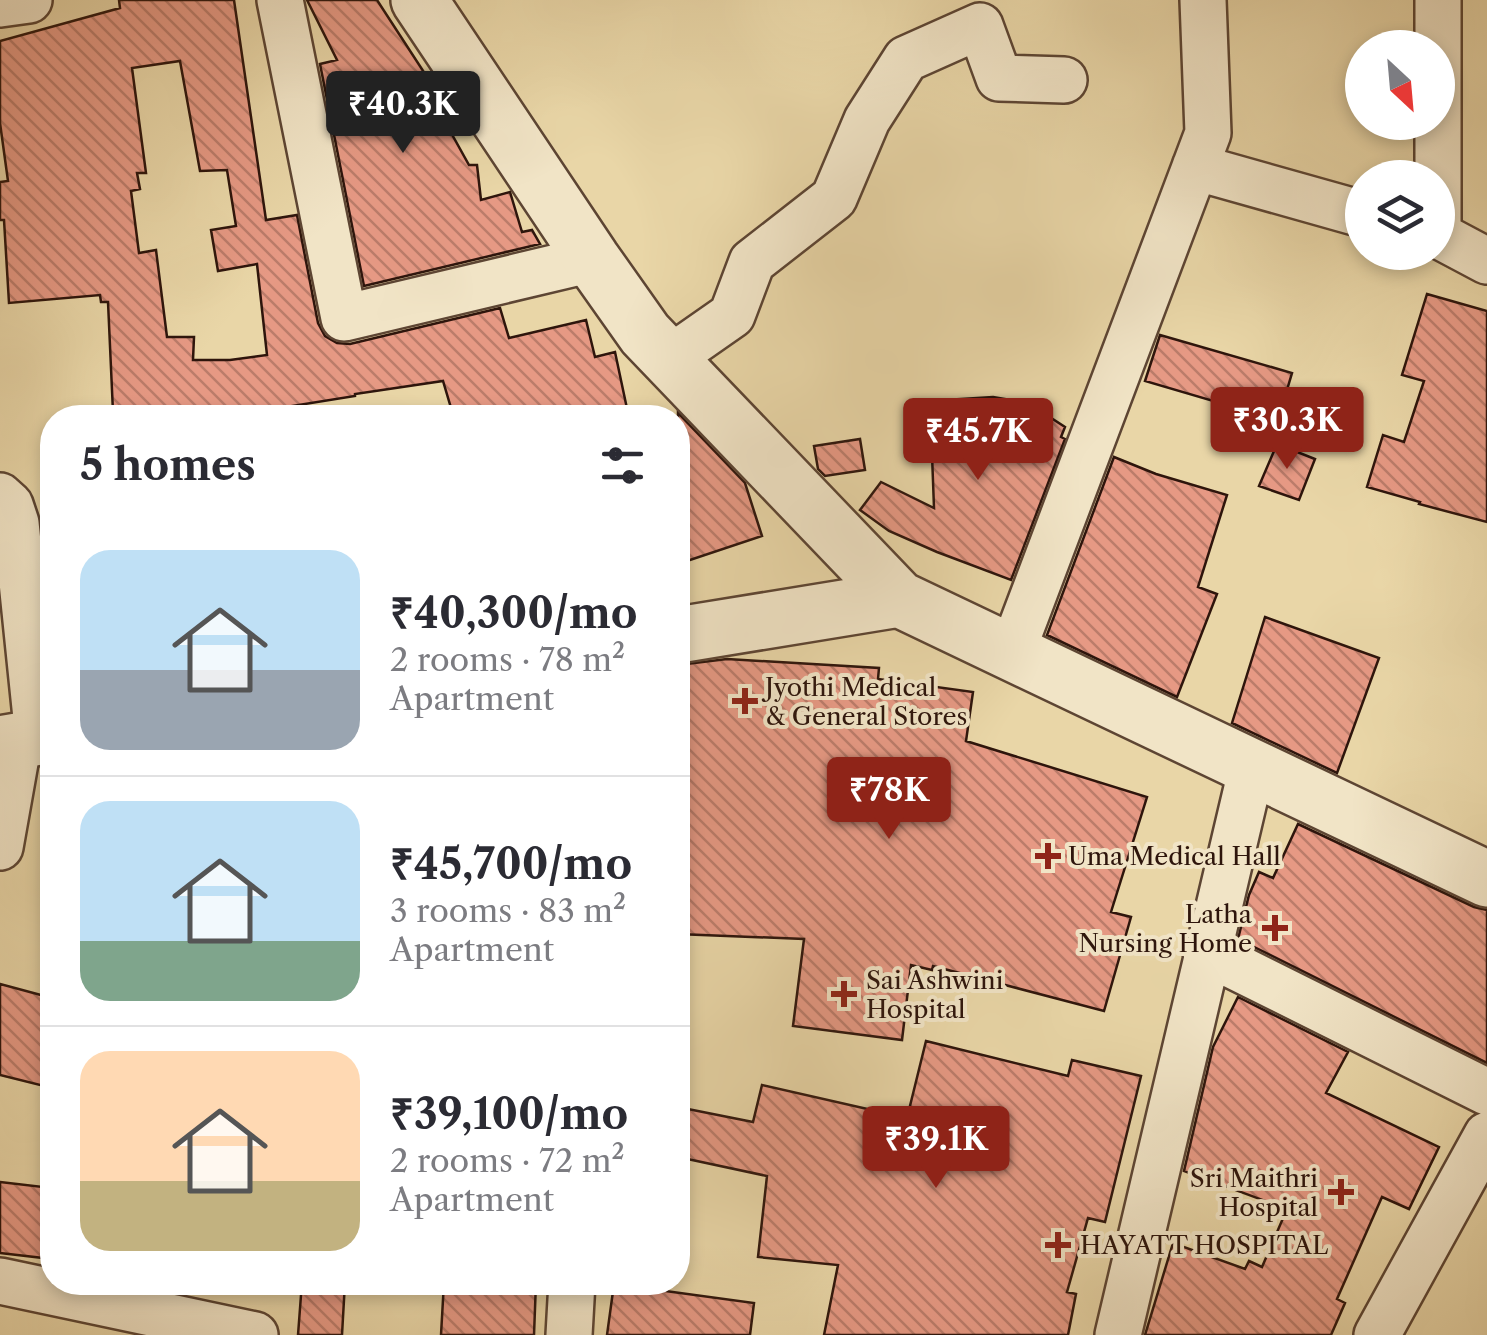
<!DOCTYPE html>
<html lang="en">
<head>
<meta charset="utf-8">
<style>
  :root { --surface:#fff; --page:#f7f7f7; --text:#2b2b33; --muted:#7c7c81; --line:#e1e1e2; --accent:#8f2418 }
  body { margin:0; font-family:"Libre Caslon Text",serif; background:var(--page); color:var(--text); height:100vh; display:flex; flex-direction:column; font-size:38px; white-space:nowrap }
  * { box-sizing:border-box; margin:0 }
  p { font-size:32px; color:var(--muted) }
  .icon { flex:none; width:55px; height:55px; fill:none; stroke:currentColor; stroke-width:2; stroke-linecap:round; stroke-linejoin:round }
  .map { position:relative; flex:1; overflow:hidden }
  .details { position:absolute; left:40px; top:405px; width:650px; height:890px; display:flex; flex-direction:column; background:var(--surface); border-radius:40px; box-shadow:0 5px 15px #0003 }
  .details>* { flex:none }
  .needle { width:65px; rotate:154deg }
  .controls { position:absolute; left:1345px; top:30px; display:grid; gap:20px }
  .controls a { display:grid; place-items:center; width:110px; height:110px; border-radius:50%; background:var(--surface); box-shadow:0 5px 15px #0003; font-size:50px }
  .price { position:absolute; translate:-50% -85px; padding:0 22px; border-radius:10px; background:var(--accent); color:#fff; font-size:32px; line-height:65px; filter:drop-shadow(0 2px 5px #0008) }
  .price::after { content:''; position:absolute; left:50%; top:60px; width:30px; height:22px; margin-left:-15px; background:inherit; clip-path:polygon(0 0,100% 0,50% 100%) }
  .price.active { background:#222; color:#fff }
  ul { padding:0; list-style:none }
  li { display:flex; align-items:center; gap:30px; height:250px; padding:0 40px }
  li+li { border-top:2px solid var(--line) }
  li span { display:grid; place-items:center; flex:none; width:280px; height:200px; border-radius:30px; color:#555 }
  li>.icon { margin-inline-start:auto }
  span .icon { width:120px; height:120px; fill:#fffc; stroke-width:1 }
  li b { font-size:42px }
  h2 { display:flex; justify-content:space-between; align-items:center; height:120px; padding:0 40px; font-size:42px }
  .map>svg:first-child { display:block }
  .building { fill:url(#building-back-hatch); stroke:#2e150c; stroke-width:2.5; fill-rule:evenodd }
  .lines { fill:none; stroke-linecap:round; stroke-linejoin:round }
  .minor-casing { stroke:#5d4533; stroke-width:50 }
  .tertiary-casing { stroke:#5d4533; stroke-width:60 }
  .minor { stroke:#f1e4c6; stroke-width:45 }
  .tertiary { stroke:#f1e4c6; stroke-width:55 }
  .poi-dot { fill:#8f2418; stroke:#f1e4c6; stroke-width:4 }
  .labels { text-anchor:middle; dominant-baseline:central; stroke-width:8; stroke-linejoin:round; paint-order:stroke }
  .poi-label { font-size:25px; fill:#2e150c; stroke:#f1e4c6; text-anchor:start }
</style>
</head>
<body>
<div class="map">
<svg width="1487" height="1335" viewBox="0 0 1487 1335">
  <defs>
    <pattern id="building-back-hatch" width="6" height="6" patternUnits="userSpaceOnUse" patternTransform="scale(2.5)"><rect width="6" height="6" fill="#e69984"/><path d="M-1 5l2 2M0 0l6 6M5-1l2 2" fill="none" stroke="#bb7c6a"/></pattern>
  </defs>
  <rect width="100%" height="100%" fill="#e9d6a7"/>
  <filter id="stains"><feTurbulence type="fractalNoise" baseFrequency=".002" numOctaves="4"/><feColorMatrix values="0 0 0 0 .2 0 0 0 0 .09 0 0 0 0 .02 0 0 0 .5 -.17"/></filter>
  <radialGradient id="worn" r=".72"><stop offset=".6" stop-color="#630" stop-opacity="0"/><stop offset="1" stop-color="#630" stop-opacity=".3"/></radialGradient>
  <path class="building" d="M119,0H234L266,220L297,215L318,323L325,336L337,343L350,344L500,308L509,338L586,320L595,357L615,352L629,418H454L443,381L355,394V396L286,407L288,418H206V408L113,412L108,302H101L100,295L9,303L4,220H0V182L8,181L0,123V41L120,8ZM180,61L200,171L227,170L236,226L211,230L218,271L257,264L267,355L230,360H193L194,337H167L156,250L139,253L131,191L140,189L137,173H146L132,68Z
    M307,0H377L429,80L424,84L469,165H477L481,200L510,192L522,232L532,230L540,244L364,286L320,64L337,60Z
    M1427,294L1487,311V522L1419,504L1420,502L1367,487L1383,435L1404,442L1424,381L1402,375Z
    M1160,335L1292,373L1278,420L1145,381Z
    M993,397L1028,403L1065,427L1061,437L1065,439L1011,580L937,552L889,531L860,510L881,482L934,508L930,401Z
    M678,413L745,483L762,536L678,564Z
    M860,439L865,470L825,476L818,469L814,446Z
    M1277,444L1315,459L1299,500L1259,486Z
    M1114,457L1156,474L1227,495L1198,587L1217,594L1177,697L1047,635Z
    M1265,617L1379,658L1337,773L1232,723Z
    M727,659L879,668L878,679L973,692L966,741L1147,797L1111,912L1131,917L1104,1011L933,966L932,970L911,965L902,1040L793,1026L804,939L678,934V665Z
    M1298,824L1474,907L1487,910V1063L1238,939L1249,895L1259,872L1273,878Z
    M0,984L52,998V1088L0,1075Z
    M1238,997L1348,1052L1326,1093L1439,1147L1409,1209L1382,1197L1337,1299L1345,1303L1331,1335H1145L1173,1243L1245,1269L1249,1261L1262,1267L1287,1209L1184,1171L1213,1047Z
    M926,1041L1068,1076L1072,1060L1141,1076L1105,1222L1088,1218L1067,1292L1076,1294L1068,1335H824L838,1265L758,1257L767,1176L678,1157V1107L753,1122L762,1085L907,1118Z
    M0,1182L52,1188V1259L0,1253Z
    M302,1282H345L342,1335H298Z
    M444,1282H536L534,1335H441Z
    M614,1284L754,1303L750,1335H607Z"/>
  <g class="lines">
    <defs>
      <path id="minor" d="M280,0L344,318L592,259
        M1438,0V235L1487,261
        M0,4L29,0
        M1195,167L1362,214
        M669,359L732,315L752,262L834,198L867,120L906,59L980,26L999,78L1064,80
        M0,496L10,505L16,523L38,737
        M1012,652L1208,133L1203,0
        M0,847L19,740
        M1206,952L1487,1092
        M0,1281L255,1335
        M569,1335L572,1282
        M1118,1335L1252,767
        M1377,1335L1487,1135"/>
      <path id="tertiary" d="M419,0L592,259L645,334L899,599L1487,879
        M678,635L899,599
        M0,744L52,735"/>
    </defs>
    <use href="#minor" class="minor-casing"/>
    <use href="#tertiary" class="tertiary-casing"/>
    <use href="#minor" class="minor"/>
    <use href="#tertiary" class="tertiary"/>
  </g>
  <g class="poi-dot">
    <path d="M740 686h10v10h10v10h-10v10h-10v-10h-10v-10h10z"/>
    <path d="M1043 841h10v10h10v10h-10v10h-10v-10h-10v-10h10z"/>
    <path d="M1270 913h10v10h10v10h-10v10h-10v-10h-10v-10h10z"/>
    <path d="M839 979h10v10h10v10h-10v10h-10v-10h-10v-10h10z"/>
    <path d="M1336 1177h10v10h10v10h-10v10h-10v-10h-10v-10h10z"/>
    <path d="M1053 1230h10v10h10v10h-10v10h-10v-10h-10v-10h10z"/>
  </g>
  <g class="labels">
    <g class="poi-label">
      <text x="765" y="687">Jyothi Medical<tspan x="765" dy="29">&amp; General Stores</tspan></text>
      <text x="1068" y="856">Uma Medical Hall</text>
      <text x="1252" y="914" text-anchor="end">Latha<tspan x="1252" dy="29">Nursing Home</tspan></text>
      <text x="866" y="980">Sai Ashwini<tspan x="866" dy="29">Hospital</tspan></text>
      <text x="1318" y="1178" text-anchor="end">Sri Maithri<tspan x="1318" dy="29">Hospital</tspan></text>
      <text x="1080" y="1245">HAYATT HOSPITAL</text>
    </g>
  </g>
  <rect width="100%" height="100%" filter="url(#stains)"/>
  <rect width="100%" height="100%" fill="url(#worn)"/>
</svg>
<div class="controls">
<a><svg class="needle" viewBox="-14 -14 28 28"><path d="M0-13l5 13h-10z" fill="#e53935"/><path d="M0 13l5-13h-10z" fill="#7c7c81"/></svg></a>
<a><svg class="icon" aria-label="layers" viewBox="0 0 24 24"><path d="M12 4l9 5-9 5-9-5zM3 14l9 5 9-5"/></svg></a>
</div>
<b class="price active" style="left:403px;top:156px">₹40.3K</b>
<b class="price" style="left:1287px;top:472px">₹30.3K</b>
<b class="price" style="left:978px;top:483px">₹45.7K</b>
<b class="price" style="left:889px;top:842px">₹78K</b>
<b class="price" style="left:936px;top:1191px">₹39.1K</b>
<section class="details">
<h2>5 homes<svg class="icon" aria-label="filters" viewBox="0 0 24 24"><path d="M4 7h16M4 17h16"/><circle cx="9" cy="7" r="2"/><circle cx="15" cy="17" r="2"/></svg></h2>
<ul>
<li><span style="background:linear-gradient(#bfe0f5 60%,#9aa5b1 0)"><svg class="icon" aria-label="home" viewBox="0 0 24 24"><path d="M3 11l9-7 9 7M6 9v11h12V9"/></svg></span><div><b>₹40,300/mo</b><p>2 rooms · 78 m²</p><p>Apartment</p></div></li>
<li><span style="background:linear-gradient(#bfe0f5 70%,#7fa58c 0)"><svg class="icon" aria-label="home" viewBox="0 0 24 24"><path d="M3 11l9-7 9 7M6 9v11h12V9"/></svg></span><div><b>₹45,700/mo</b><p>3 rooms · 83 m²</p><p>Apartment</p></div></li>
<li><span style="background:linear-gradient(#ffd9b3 65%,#c2b280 0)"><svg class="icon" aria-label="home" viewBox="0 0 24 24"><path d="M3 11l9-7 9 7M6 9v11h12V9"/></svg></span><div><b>₹39,100/mo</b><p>2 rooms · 72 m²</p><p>Apartment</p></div></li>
</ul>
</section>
</div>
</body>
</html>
